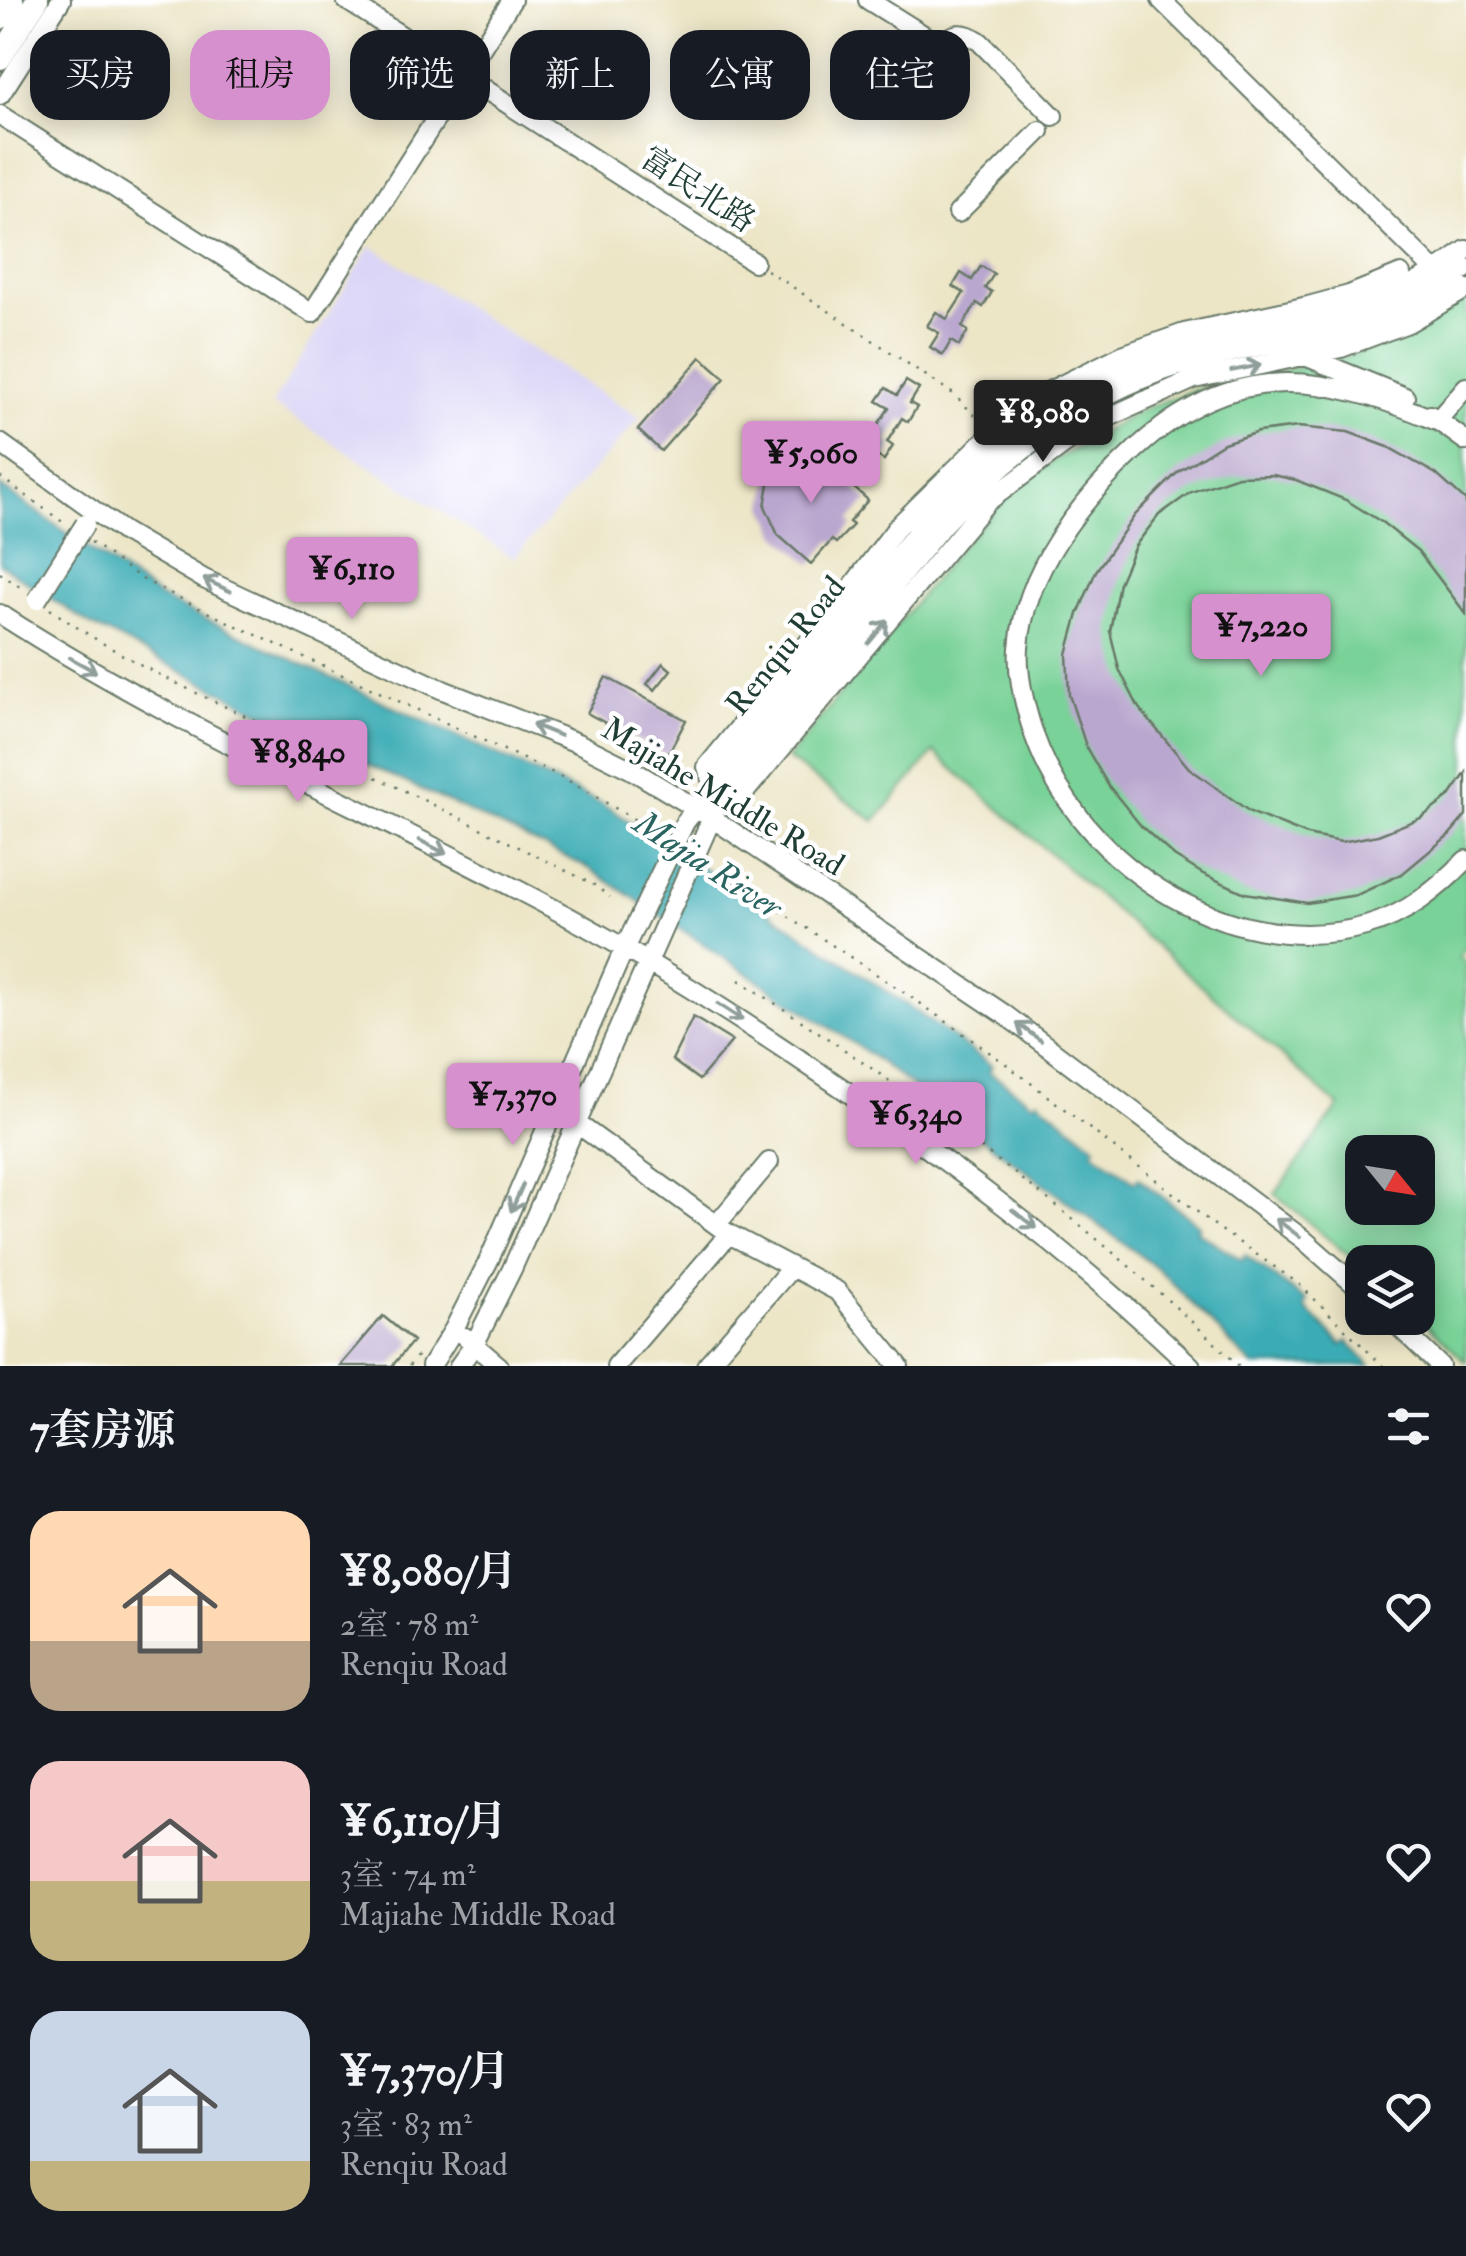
<!DOCTYPE html>
<html lang="zh">
<head>
<meta charset="utf-8">
<style>
  :root { --surface:#171b24; --page:#20242c; --text:#f1f3f6; --muted:#9ea1a6; --accent:#d690ce }
  body { margin:0; font-family:"IM FELL Double Pica","Noto Serif SC",serif; background:var(--page); color:var(--text); height:100vh; display:flex; flex-direction:column; font-size:38px; white-space:nowrap }
  * { box-sizing:border-box; margin:0 }
  p { font-size:32px; color:var(--muted) }
  .icon { flex:none; width:55px; height:55px; fill:none; stroke:currentColor; stroke-width:2; stroke-linecap:round; stroke-linejoin:round }
  .map { position:relative; height:1366px; overflow:hidden }
  .side { display:flex; flex-direction:column; background:var(--surface); flex:1 }
  .side>* { flex:none }
  .hud { position:absolute; left:30px; top:30px; width:1408px; height:90px; display:flex; gap:20px }
  .needle { width:65px; rotate:120deg }
  .controls { position:absolute; left:1345px; top:1135px; display:grid; gap:20px }
  .controls a { display:grid; place-items:center; width:90px; height:90px; border-radius:20px; background:var(--surface); box-shadow:0 5px 25px #0003; font-size:50px }
  .price { position:absolute; translate:-50% -85px; padding:0 22px; border-radius:10px; background:var(--accent); color:#111; font-size:32px; line-height:65px; filter:drop-shadow(0 2px 5px #0008) }
  .price::after { content:''; position:absolute; left:50%; top:60px; width:30px; height:22px; margin-left:-15px; background:inherit; clip-path:polygon(0 0,100% 0,50% 100%) }
  .price.current { background:#222; color:#fff }
  ul { padding:0; list-style:none }
  li { display:flex; align-items:center; gap:30px; height:250px; padding:0 30px }
  li span { display:grid; place-items:center; flex:none; width:280px; height:200px; border-radius:30px; color:#555 }
  li>.icon { margin-inline-start:auto }
  span .icon { width:120px; height:120px; fill:#fffc; stroke-width:1 }
  li b { font-size:42px }
  h2 { display:flex; justify-content:space-between; align-items:center; height:120px; padding:0 30px; font-size:42px }
  .pill { padding:0 35px; border-radius:30px; background:var(--surface); box-shadow:0 5px 25px #0003; font-size:35px; line-height:90px }
  .pill.current { background:var(--accent); color:#111 }
  .map>svg:first-child { display:block }
  .built { fill:#dbd6f7 }
  .green { fill:#79d297; stroke:#4c8866; stroke-width:2.5; fill-rule:evenodd }
  .water { fill:#3bacb5; stroke:#2d7474; stroke-width:2.5 }
  .building { fill:#baa7cf }
  .lines { fill:none; stroke-linecap:round; stroke-linejoin:round }
  .minor-casing { stroke:#677867; stroke-width:22 }
  .major-casing { stroke:#677867; stroke-width:28 }
  .path { stroke:#677867; stroke-width:2.5; stroke-dasharray:2.5 8; stroke-linecap:butt }
  .minor { stroke:#fff; stroke-width:18 }
  .major { stroke:#fff; stroke-width:22 }
  .minor-bridge-casing { stroke:#677867; stroke-width:22; stroke-linecap:butt }
  .minor-bridge { stroke:#fff; stroke-width:18 }
  .oneway { stroke:#8f9e9a }
  .labels { text-anchor:middle; dominant-baseline:central; stroke-width:9; stroke-linejoin:round; paint-order:stroke }
  .street-label { font-size:32px; fill:#1f3d34; stroke:#fff }
  .water-label { font-size:35px; font-style:italic; fill:#296461; stroke:#fff }
</style>
</head>
<body>
<div class="map">
<svg width="1466" height="1366" viewBox="0 0 1466 1366">
  <rect width="100%" height="100%" fill="#fff"/>
  <filter id="ink" filterUnits="userSpaceOnUse"><feTurbulence type="fractalNoise" baseFrequency=".01" numOctaves="2"/><feDisplacementMap in="SourceGraphic" scale="20" xChannelSelector="R" yChannelSelector="G"/><feConvolveMatrix kernelMatrix="1 2 1 2 8 2 1 2 1" color-interpolation-filters="sRGB"/></filter>
  <filter id="wash" filterUnits="userSpaceOnUse"><feTurbulence type="fractalNoise" baseFrequency=".0048" numOctaves="4" result="noise"/><feDisplacementMap in="SourceGraphic" scale="40" xChannelSelector="R" yChannelSelector="G"/><feGaussianBlur stdDeviation="2.25" result="paint"/><feColorMatrix in="noise" values="0 0 0 0 0 0 0 0 0 0 0 0 0 0 0 0 0 1.4 0 .05"/><feComposite in="paint" operator="in"/></filter>
  <g filter="url(#wash)">
    <rect width="100%" height="100%" fill="#ece5c6"/>
    <path class="built" d="M371,246L640,418L514,558L272,404Z"/>
    <path class="green" d="M1466,298V948L1459,957L1466,963V1362L1418,1316V1262H1362V1267L1275,1194L1339,1106L934,752L875,821L787,759L961,546L1006,498L1046,465L1141,410L1195,389L1341,358L1393,339ZM1362,1152H1418V1208H1362Z"/>
    <path class="water" d="M0,486L162,599L601,803L713,874L913,1009L992,1066L989,1072L1034,1103L1037,1099L1096,1146L1093,1151L1135,1182L1138,1178L1199,1225L1197,1231L1242,1260L1245,1255L1308,1302L1304,1307L1342,1345L1347,1341L1371,1366H1253L1158,1269L862,1049L587,867L343,753L344,749L301,727L298,731L89,624L0,564Z"/>
    <g id="blocks">
      <path class="building" d="M981,266L994,274L985,288L992,292L983,307L977,303L962,327L968,331L959,346L951,341L943,355L930,347L939,333L927,326L936,312L947,319L964,293L953,286L961,273L972,280Z
        M701,357L725,378L661,451L638,430Z
        M906,381L919,389L910,403L917,407L908,422L902,418L887,442L893,446L884,460L877,456L868,469L855,461L864,448L852,440L861,427L872,434L889,408L877,401L886,388L897,395Z
        M1298,427L1348,432L1388,447L1436,474L1466,501V614L1418,551L1383,523L1346,500L1296,480L1273,475L1238,476L1191,492L1159,515L1135,546L1119,583L1110,631L1119,669L1139,708L1189,768L1250,812L1307,835L1341,842L1378,835L1421,818L1450,796L1466,773V815L1450,834L1402,874L1357,895L1307,903L1245,893L1203,874L1174,856L1141,826L1108,785L1087,749L1069,695L1067,654L1078,614L1096,571L1135,515L1179,471L1224,443L1258,432Z
        M814,460L827,464L868,500L849,522L853,525L836,543L832,540L811,564L778,535L765,506L770,478L782,466Z
        M663,663L671,670L655,690L647,684Z
        M606,677L686,720L667,756L587,713Z
        M693,1017L732,1041L699,1080L672,1060Z
        M383,1316L413,1341L392,1366H340Z"/>
    </g>
  </g>
  <g filter="url(#ink)">
    <use href="#blocks" fill-opacity="0" stroke="#677867" stroke-width="2.5"/>
    <g class="lines">
      <defs>
        <path id="minor" d="M346,0L754,262
          M868,0L938,44C955,33 962,30 979,41L1053,116
          M1161,0L1436,272
          M0,95L61,0
          M0,115L312,313L512,0
          M958,213L1040,131
          M1305,356L1405,397
          M1430,415L1466,441
          M1437,421C1323,373 1233,359 1136,449C1082,499 1024,571 1019,648C1017,673 1023,698 1030,722C1070,859 1225,964 1366,926C1406,915 1438,889 1466,860
          M1437,421L1466,387
          M0,443L124,532L204,579L443,690L580,744L632,770L712,818L1004,1014L1303,1239L1362,1291
          M0,614C180,730 379,814 567,916C647,959 723,1008 799,1059C938,1152 1070,1250 1191,1366
          M713,785L707,767L829,617L898,526L981,444L1043,394L1122,355L1184,333L1308,306L1349,295L1401,274
          M719,802L740,798L987,502L1089,426L1194,379L1341,348L1408,323L1466,289
          M568,1117L729,1234L837,1291L899,1366
          M717,1224L769,1162
          M1390,1318L1440,1366
          M465,1337L499,1366
          M431,1366L454,1329L489,1260L625,947L685,822L930,516C996,447 1076,387 1168,356C1223,337 1282,332 1338,316C1385,302 1427,279 1466,250
          M459,1366L474,1345L512,1269L719,802L941,527C1003,459 1083,397 1172,368C1208,357 1246,349 1284,342C1304,338 1325,336 1344,330C1389,316 1429,295 1466,268
          M616,1366L729,1234
          M706,1366L792,1267"/>
        <path id="major" d="M0,18L12,0
          M0,58L37,0"/>
      </defs>
      <use href="#minor" class="minor-casing"/>
      <use href="#major" class="major-casing"/>
      <path class="path" d="M767,270L955,395L980,421
        M0,477L64,523
        M91,542L142,579L207,612L564,778L649,828
        M0,573L23,589
        M50,609C133,668 227,707 319,750C411,793 502,839 593,884L610,897
        M718,870L917,1001L1006,1064L1217,1227L1299,1284L1383,1366
        M739,980C918,1095 1086,1219 1239,1366
        M409,1366L418,1355"/>
      <use href="#minor" class="minor"/>
      <use href="#major" class="major"/>
      <defs>
        <path id="minor-bridge" d="M37,600L85,524"/>
      </defs>
      <use href="#minor-bridge" class="minor-bridge-casing"/>
      <use href="#minor-bridge" class="minor-bridge"/>
    </g>
    <defs><path id="oneway-shaft" d="M-6 0H5M1.5-3L5.5 0L1.5 3" fill="none" stroke-width="1.6" stroke-linecap="round" stroke-linejoin="round" transform="scale(2.5)"/></defs>
    <g class="oneway">
      <use href="#oneway-shaft" transform="translate(1246 368) rotate(-11)"/>
      <use href="#oneway-shaft" transform="translate(217 585) rotate(-155)"/>
      <use href="#oneway-shaft" transform="translate(878 632) rotate(-50)"/>
      <use href="#oneway-shaft" transform="translate(83 665) rotate(29)"/>
      <use href="#oneway-shaft" transform="translate(546 730) rotate(-158)"/>
      <use href="#oneway-shaft" transform="translate(433 847) rotate(27)"/>
      <use href="#oneway-shaft" transform="translate(730 1012) rotate(33)"/>
      <use href="#oneway-shaft" transform="translate(1029 1032) rotate(-144)"/>
      <use href="#oneway-shaft" transform="translate(517 1198) rotate(114)"/>
      <use href="#oneway-shaft" transform="translate(1024 1219) rotate(38)"/>
      <use href="#oneway-shaft" transform="translate(1288 1228) rotate(-143)"/>
    </g>
  </g>
  <g class="labels">
    <g class="street-label">
      <text transform="translate(698 190) rotate(33)">富民北路</text>
      <text transform="translate(786 646) rotate(-51)">Renqiu Road</text>
      <text transform="translate(723 797) rotate(31)">Majiahe Middle Road</text>
    </g>
    <g class="water-label">
      <text transform="translate(708 865) rotate(33)">Majia River</text>
    </g>
  </g>
</svg>
<div class="controls">
<a><svg class="needle" viewBox="-14 -14 28 28"><path d="M0-13l5 13h-10z" fill="#e53935"/><path d="M0 13l5-13h-10z" fill="#9ea1a6"/></svg></a>
<a><svg class="icon" aria-label="layers" viewBox="0 0 24 24"><path d="M12 4l9 5-9 5-9-5zM3 14l9 5 9-5"/></svg></a>
</div>
<b class="price current" style="left:1043px;top:465px">¥8,080</b>
<b class="price" style="left:811px;top:506px">¥5,060</b>
<b class="price" style="left:352px;top:622px">¥6,110</b>
<b class="price" style="left:1261px;top:679px">¥7,220</b>
<b class="price" style="left:298px;top:805px">¥8,840</b>
<b class="price" style="left:513px;top:1148px">¥7,370</b>
<b class="price" style="left:916px;top:1167px">¥6,340</b>
<div class="hud">
<a class="pill">买房</a>
<a class="pill current">租房</a>
<a class="pill">筛选</a>
<a class="pill">新上</a>
<a class="pill">公寓</a>
<a class="pill">住宅</a>
</div>
</div>
<section class="side">
<h2>7套房源<svg class="icon" aria-label="filters" viewBox="0 0 24 24"><path d="M4 7h16M4 17h16"/><circle cx="9" cy="7" r="2"/><circle cx="15" cy="17" r="2"/></svg></h2>
<ul>
<li><span style="background:linear-gradient(#ffd9b3 65%,#b9a48a 0)"><svg class="icon" aria-label="home" viewBox="0 0 24 24"><path d="M3 11l9-7 9 7M6 9v11h12V9"/></svg></span><div><b>¥8,080/月</b><p>2室 · 78 m²</p><p>Renqiu Road</p></div><svg class="icon" aria-label="heart" viewBox="0 0 24 24"><path d="M12 20l-8-8c-3-5 5-10 8-4 3-6 11-1 8 4z"/></svg></li>
<li><span style="background:linear-gradient(#f6c9c9 60%,#c2b280 0)"><svg class="icon" aria-label="home" viewBox="0 0 24 24"><path d="M3 11l9-7 9 7M6 9v11h12V9"/></svg></span><div><b>¥6,110/月</b><p>3室 · 74 m²</p><p>Majiahe Middle Road</p></div><svg class="icon" aria-label="heart" viewBox="0 0 24 24"><path d="M12 20l-8-8c-3-5 5-10 8-4 3-6 11-1 8 4z"/></svg></li>
<li><span style="background:linear-gradient(#c9d6e8 75%,#c2b280 0)"><svg class="icon" aria-label="home" viewBox="0 0 24 24"><path d="M3 11l9-7 9 7M6 9v11h12V9"/></svg></span><div><b>¥7,370/月</b><p>3室 · 83 m²</p><p>Renqiu Road</p></div><svg class="icon" aria-label="heart" viewBox="0 0 24 24"><path d="M12 20l-8-8c-3-5 5-10 8-4 3-6 11-1 8 4z"/></svg></li>
</ul>
</section>
</body>
</html>
